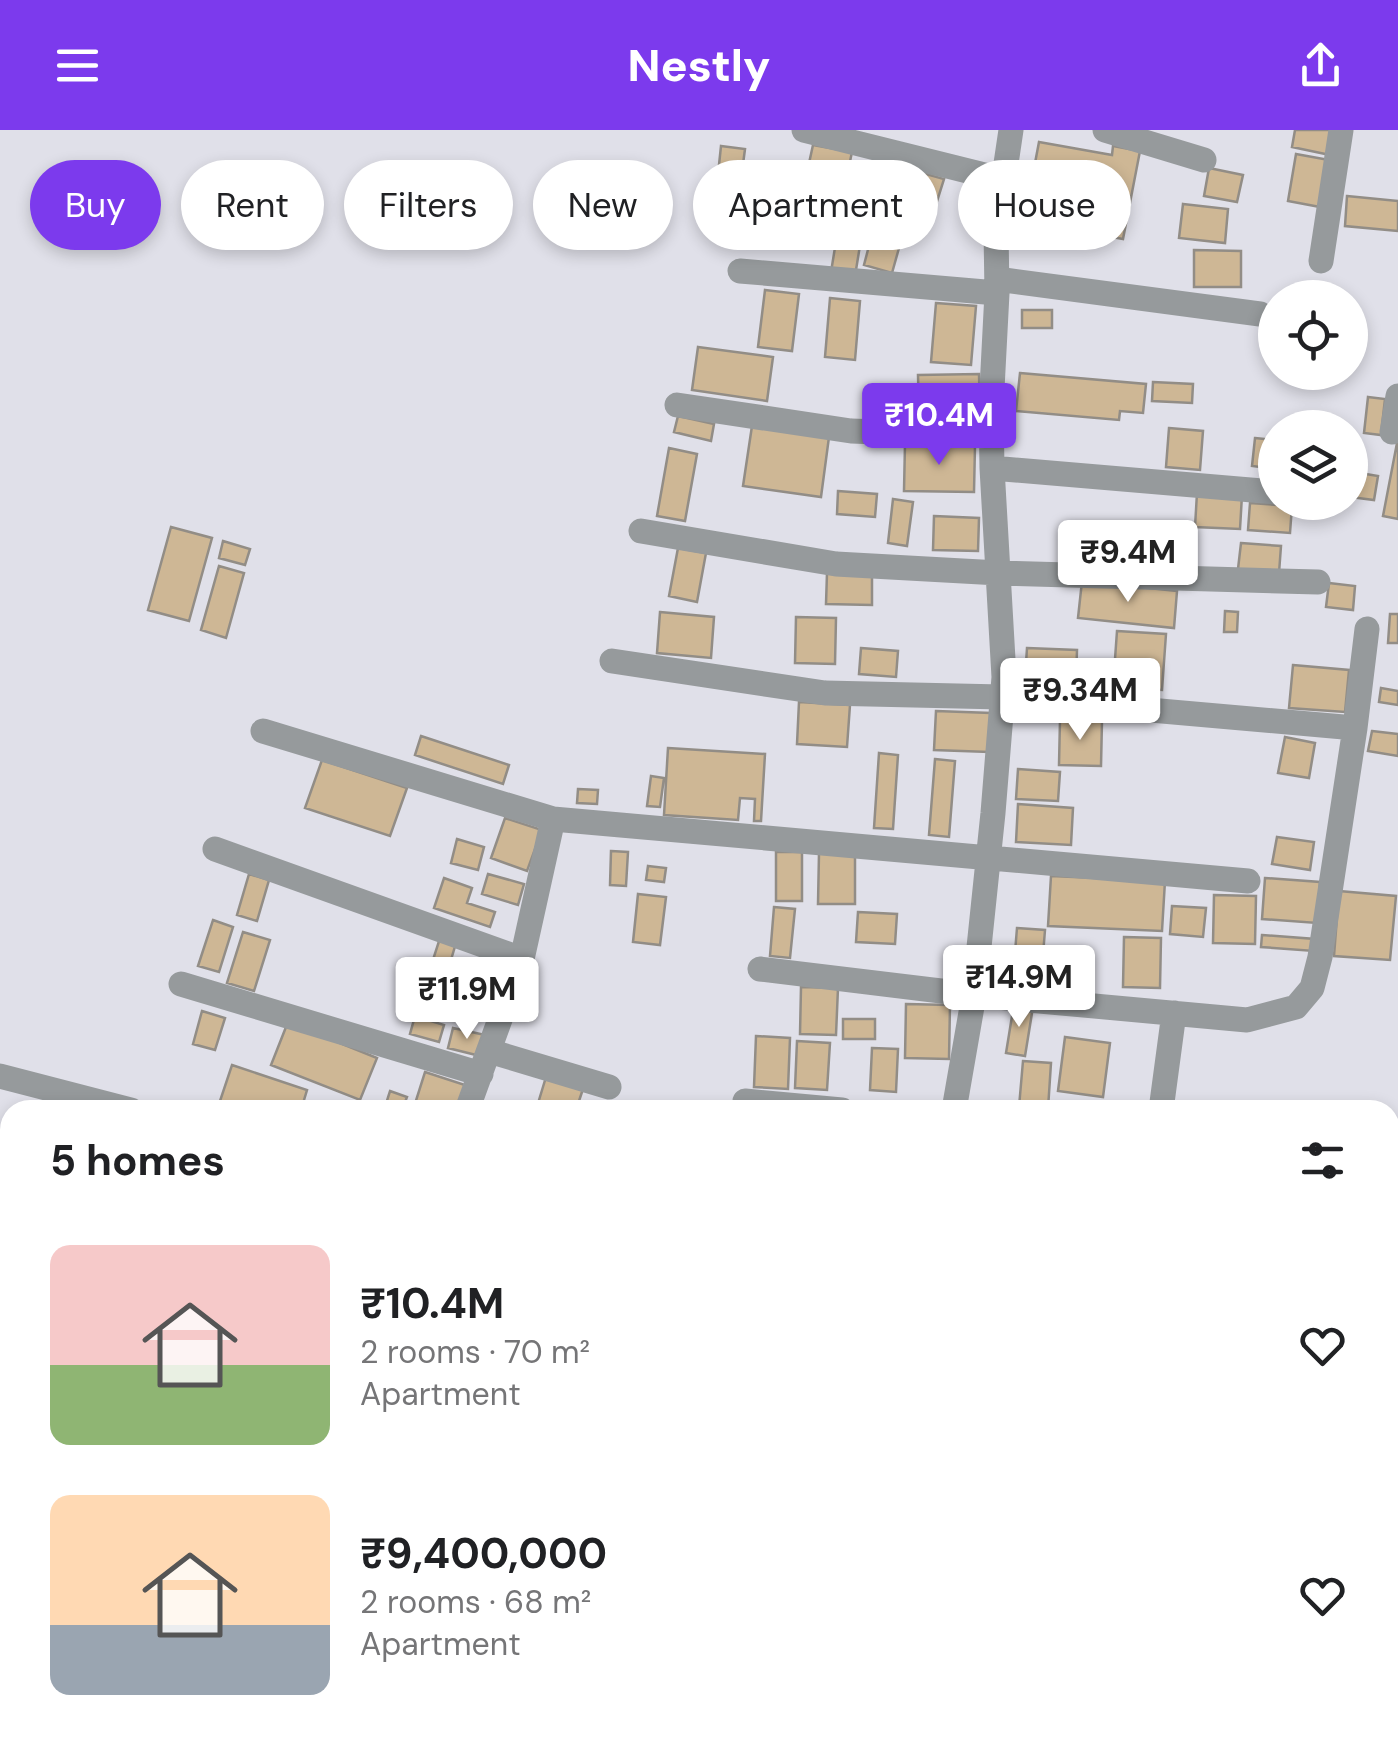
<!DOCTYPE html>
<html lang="en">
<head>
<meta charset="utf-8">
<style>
  :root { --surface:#fff; --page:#f2f2f2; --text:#202124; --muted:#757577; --accent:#7c3aed }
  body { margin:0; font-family:"DM Sans",sans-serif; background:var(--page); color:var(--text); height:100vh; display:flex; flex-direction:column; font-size:38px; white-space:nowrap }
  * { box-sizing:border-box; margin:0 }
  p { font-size:32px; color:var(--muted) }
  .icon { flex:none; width:55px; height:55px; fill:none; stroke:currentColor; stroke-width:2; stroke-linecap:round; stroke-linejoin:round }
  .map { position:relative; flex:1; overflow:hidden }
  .drawer { position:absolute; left:0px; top:970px; width:1400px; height:642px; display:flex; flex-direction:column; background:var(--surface); border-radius:30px 30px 0 0; box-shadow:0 5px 15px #0003 }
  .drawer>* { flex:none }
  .guide { position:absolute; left:30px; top:30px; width:1340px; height:90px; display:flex; gap:20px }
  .tools { position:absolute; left:1258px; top:150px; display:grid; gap:20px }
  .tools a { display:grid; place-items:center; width:110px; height:110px; border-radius:50%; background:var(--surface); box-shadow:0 5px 15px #0003; font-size:50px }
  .price { position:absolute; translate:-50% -85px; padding:0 22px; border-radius:10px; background:#fff; color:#222; font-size:32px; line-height:65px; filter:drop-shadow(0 2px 5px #0008) }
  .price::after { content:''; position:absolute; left:50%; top:60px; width:30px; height:22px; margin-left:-15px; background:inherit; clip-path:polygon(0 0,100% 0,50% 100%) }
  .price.on { background:var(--accent); color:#fff }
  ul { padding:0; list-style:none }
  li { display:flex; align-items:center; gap:30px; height:250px; padding:0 50px }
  li span { display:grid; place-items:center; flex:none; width:280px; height:200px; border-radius:20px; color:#555 }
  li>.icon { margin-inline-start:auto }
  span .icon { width:120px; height:120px; fill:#fffc; stroke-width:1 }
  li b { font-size:42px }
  h2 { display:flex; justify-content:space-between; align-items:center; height:120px; padding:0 50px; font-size:42px }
  .chip { padding:0 35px; border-radius:45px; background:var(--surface); box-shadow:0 5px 15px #0003; font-size:35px; line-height:90px }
  .chip.on { background:var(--accent); color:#fff }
  header { display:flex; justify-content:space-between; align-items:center; height:130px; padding:0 50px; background:var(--accent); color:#fff; font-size:45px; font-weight:800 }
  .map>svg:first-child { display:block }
  .green { fill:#c5c4e2 }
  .building { fill:#ceb795; stroke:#928d86; stroke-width:2.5 }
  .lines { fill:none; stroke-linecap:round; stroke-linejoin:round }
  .path { stroke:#79787e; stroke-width:5; stroke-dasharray:5 5; stroke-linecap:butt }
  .minor { stroke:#969a9c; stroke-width:25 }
</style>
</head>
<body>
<header><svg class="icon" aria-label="menu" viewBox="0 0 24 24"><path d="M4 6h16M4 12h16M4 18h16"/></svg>Nestly<svg class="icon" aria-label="share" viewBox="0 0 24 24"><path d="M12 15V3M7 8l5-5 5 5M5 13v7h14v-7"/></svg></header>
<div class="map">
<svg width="1398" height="1611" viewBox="0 0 1398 1611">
  <rect width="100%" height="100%" fill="#e0e0e9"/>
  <path class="green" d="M289,1603L619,1602L654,1611H288Z"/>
  <path class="building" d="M1295,0H1335L1330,25L1292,17Z
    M1039,12L1112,25L1113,16L1140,21L1123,109L1024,91Z
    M813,15L852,22L840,78L801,70Z
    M721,16L745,19L740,57L717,54Z
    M879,24L914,33L903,75L867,66Z
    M1296,24L1329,30L1320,77L1288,71Z
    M1209,38L1243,45L1237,72L1204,66Z
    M919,42L944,49L933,84L908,77Z
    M1347,66L1398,71V101L1345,96Z
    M1183,74L1228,79L1225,113L1179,108Z
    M877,85L906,93L892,143L864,135Z
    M840,87L864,91L855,146L831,142Z
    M1194,120L1241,121V157H1194Z
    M765,160L799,164L792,221L758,217Z
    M830,168L860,171L855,230L825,227Z
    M936,173L976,176L971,235L931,232Z
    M1022,180H1052V198H1022Z
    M698,217L773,227L767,271L692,260Z
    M1020,243L1146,254L1143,283L1120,281L1119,290L1016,281Z
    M979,244L980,289H919L918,245Z
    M1153,252L1193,254L1192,273L1152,271Z
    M1368,267L1385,269L1381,305L1364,303Z
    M678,286L714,294L711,311L674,302Z
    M752,296L829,307L821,367L743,356Z
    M1169,298L1203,301L1200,340L1166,337Z
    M1255,308L1275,310V339L1252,336Z
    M1397,313H1398V389L1383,386Z
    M905,314L975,316L974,362L904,361Z
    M669,318L697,324L685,391L657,386Z
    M1354,342L1378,346L1374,370L1350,367Z
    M838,361L877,364L875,387L837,384Z
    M1197,363L1242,365L1240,399L1195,397Z
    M893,369L913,372L907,416L888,413Z
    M1250,373L1292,376L1290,403L1248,400Z
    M934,386L979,388L978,421L933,420Z
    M1080,395L1104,396L1103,429L1079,428Z
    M1111,396H1123L1121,429L1109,428Z
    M1139,396L1161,399L1157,432L1135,429Z
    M171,397L212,408L189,491L148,480Z
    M223,411L250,419L245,435L219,428Z
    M1241,413L1281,416L1279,443L1238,439Z
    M678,418L706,423L697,472L669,466Z
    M219,436L244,443L226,508L201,500Z
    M827,443L872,444V475L826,474Z
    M1082,451L1177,461L1174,498L1078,488Z
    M1329,453L1355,456L1353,480L1326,477Z
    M1225,481L1238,482L1237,502H1224Z
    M660,482L714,487L711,528L657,523Z
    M1390,484H1398V513H1388Z
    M796,487L836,488L835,534L795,533Z
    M1117,501L1166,504L1162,560L1113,557Z
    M861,518L898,521L896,547L859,544Z
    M1027,518L1077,520L1076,551L1025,549Z
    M1293,535L1349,540L1345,582L1289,578Z
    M1381,558L1398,561V575L1379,572Z
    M799,572L850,575L847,617L797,614Z
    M936,581L991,583L989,622L934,620Z
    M1060,590L1102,591L1101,636L1059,635Z
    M1372,601L1398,604V626L1368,621Z
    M421,606L509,635L503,654L415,625Z
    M1285,607L1315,613L1309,648L1278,643Z
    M668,618L765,624L761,691H754L755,669L740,668L738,690L664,685Z
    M879,623L898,625L893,699L874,698Z
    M935,629L955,631L949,707L929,705Z
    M322,630L407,658L390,706L305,678Z
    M1018,639L1060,642L1058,671L1016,669Z
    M651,646L664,648L660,677L647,676Z
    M578,659L598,660L597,674L577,673Z
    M1018,674L1073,678L1071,715L1016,712Z
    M505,688L542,700L527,741L491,728Z
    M1277,707L1314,712L1310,740L1272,734Z
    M457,709L484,717L478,740L451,733Z
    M611,721L628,722L626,756L610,755Z
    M776,722H802V771H776Z
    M819,723H855V774H818Z
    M648,736L666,738L664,752L646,750Z
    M249,744L269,750L257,791L237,785Z
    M488,744L524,754L518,775L482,764Z
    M1051,746L1165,751L1162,801L1048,796Z
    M444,748L472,758L467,773L495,782L490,797L434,778Z
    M1265,748L1320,752L1317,793L1262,789Z
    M1339,761L1396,766L1390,830L1334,826Z
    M638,764L666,767L660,815L633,812Z
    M1214,765L1256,766L1255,814L1213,813Z
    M1172,776L1206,778L1203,807L1170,804Z
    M774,777L795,779L790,828L770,826Z
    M858,782L897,784L895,814L856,812Z
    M213,790L233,797L219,842L198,836Z
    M1017,798L1045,800L1041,850L1013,847Z
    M243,802L270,810L254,861L227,853Z
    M1262,805L1315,809L1314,821L1261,817Z
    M1124,807L1161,808L1160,858L1123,857Z
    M440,808L456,813L447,843L430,839Z
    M423,857L461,869L455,887L417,876Z
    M801,857L838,858L836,905L800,904Z
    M906,874L950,875L949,929L905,928Z
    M1014,874L1033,877L1025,926L1006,923Z
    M202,881L225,888L215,920L193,914Z
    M415,886L444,895L439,912L410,904Z
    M843,889H875V909H843Z
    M288,892L377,928L360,970L271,935Z
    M453,898L485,905L480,926L448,918Z
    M756,906L790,908L788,959L754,957Z
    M1065,907L1110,913L1103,967L1058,961Z
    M797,911L830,913L827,960L795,958Z
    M872,918L898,919L896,962L870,960Z
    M1023,931L1051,933L1048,979L1019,977Z
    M232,935L307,960L301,980H217Z
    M425,942L465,955L457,980H413Z
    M546,947L583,959L576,980H536Z
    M390,961L407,967L402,980H384Z
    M1390,1150L1398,1151V1221L1390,1220Z
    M1165,1602H1246L1245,1611H1164Z"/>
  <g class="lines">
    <path class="path" d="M557,1602L589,1611
      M311,1611L312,1602
      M398,1611L399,1602"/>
    <path class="minor" d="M804,0L1004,50
      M1105,0L1204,30
      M1321,131L1341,0
      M740,141L997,163
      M997,149L1260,184
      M677,275L851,301L992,306
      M1392,302L1398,266
      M992,338L1275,362
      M641,401L836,434L999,443L1318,452
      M612,531L825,563L1002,567L1355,598
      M263,601L553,689L1248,751
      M215,719L522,829
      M760,839L974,865L1247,890L1296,877L1312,858L1320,827L1355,598L1367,499
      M181,854L481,944
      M489,921L609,957
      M0,946L131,980
      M745,971L842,980
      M467,980L522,829L553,689
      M954,980L974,865L993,683L1004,547L992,338L991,278L997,163L996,101L1011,0
      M1161,980L1174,883
      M0,1079L10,1082
      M0,1204L10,1206
      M0,1334L10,1336
      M1390,1457L1398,1458
      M0,1481L10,1483
      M674,1602L707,1611
      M255,1611L256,1602
      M766,1611L769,1602"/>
  </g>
</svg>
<div class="tools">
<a><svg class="icon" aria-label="locate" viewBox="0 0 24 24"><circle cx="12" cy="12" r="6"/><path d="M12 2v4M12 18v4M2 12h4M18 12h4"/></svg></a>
<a><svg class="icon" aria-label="layers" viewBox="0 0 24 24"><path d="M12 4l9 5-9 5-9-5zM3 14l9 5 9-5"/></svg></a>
</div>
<b class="price on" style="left:939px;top:338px">₹10.4M</b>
<b class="price" style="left:1128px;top:475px">₹9.4M</b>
<b class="price" style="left:1080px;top:613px">₹9.34M</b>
<b class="price" style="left:1019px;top:900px">₹14.9M</b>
<b class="price" style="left:467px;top:912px">₹11.9M</b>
<div class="guide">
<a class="chip on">Buy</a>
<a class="chip">Rent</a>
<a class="chip">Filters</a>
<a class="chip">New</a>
<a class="chip">Apartment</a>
<a class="chip">House</a>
</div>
<section class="drawer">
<h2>5 homes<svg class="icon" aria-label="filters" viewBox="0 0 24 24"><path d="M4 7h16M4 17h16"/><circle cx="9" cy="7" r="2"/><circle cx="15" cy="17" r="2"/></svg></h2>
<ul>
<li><span style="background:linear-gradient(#f6c9c9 60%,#8fb573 0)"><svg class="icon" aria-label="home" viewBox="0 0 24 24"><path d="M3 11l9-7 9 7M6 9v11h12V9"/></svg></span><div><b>₹10.4M</b><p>2 rooms · 70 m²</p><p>Apartment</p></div><svg class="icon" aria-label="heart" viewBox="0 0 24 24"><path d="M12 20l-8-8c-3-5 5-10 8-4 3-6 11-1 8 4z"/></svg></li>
<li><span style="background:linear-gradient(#ffd9b3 65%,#9aa5b1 0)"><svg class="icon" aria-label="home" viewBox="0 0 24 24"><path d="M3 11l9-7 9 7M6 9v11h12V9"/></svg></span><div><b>₹9,400,000</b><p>2 rooms · 68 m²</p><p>Apartment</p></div><svg class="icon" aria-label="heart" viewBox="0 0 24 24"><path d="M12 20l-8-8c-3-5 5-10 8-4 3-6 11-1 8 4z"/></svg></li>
</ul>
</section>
</div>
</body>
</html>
